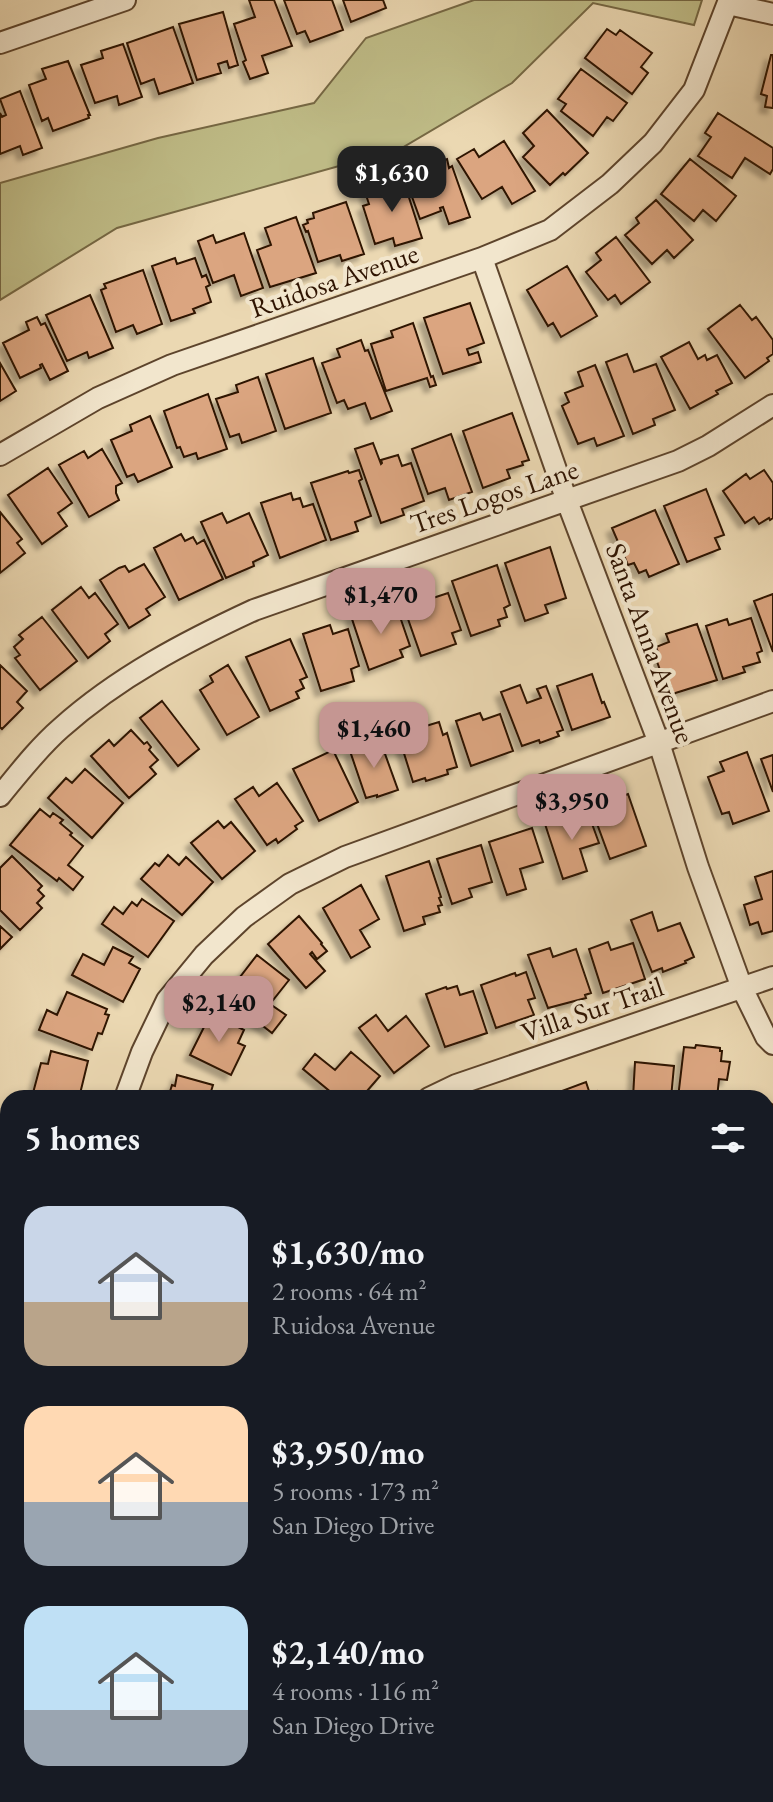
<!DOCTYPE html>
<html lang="en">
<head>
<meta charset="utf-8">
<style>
  :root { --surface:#171b24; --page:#20242c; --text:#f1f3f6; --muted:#9ea1a6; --accent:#c59692 }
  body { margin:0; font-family:"EB Garamond",serif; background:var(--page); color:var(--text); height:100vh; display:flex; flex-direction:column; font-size:30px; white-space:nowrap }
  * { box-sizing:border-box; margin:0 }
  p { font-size:26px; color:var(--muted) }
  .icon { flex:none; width:44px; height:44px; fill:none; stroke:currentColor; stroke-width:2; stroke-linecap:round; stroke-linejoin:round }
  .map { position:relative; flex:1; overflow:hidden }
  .side { position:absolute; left:0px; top:1090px; width:774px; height:712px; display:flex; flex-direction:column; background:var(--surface); border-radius:24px 24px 0 0; box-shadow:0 4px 12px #0003 }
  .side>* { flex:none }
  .price { position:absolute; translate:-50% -68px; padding:0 18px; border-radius:16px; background:var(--accent); color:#111; font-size:26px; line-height:52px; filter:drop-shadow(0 2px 4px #0008) }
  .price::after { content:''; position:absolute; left:50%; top:48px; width:24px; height:18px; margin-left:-12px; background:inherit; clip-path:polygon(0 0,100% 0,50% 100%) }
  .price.on { background:#222; color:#fff }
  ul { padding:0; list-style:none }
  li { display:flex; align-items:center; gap:24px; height:200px; padding:0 24px }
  li span { display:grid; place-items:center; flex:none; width:224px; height:160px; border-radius:24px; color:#555 }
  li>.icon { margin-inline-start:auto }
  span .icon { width:96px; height:96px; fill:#fffc; stroke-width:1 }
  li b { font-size:34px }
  h2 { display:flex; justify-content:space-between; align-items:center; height:96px; padding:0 24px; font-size:34px }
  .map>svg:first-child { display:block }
  .green { fill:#bfbc87; stroke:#766844; stroke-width:2 }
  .building { fill:#dba580; stroke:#2e1300; stroke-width:2; filter:url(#shadow) }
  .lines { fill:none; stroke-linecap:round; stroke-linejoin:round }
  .street-casing { stroke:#5d442c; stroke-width:24 }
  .street { stroke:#f2e6cd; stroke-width:20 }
  .labels { text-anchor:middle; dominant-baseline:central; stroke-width:8; stroke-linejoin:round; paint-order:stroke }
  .street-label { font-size:28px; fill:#2e1300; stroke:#f2e6cd }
</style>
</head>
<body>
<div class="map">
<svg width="773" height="1802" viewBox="0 0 773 1802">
  <defs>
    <filter id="shadow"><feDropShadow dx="-5.5" dy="5.5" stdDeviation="2" flood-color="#0004"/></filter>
  </defs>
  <rect width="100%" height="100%" fill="#ebd8b2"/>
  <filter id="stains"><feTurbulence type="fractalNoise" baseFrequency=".0025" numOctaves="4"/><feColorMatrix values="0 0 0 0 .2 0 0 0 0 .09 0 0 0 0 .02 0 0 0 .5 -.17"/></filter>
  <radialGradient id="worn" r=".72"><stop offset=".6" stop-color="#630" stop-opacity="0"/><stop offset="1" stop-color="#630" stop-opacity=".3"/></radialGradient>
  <path class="green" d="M474,0H702L694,25L593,3L512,83L400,149L117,228L0,300V183L158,138L314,103L366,38Z"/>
  <path class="building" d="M249,0H274L292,46L262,56L268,73L250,79L243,62L246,60L234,24L255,17Z
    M284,0H332L343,30L310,42L305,31L297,34Z
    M343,0H383L386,8L351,22Z
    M223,12L238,65L229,68L227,61L218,64L221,73L197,80L179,24Z
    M173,27L193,83L159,94L154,79L141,84L127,43Z
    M607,29L616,35L620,30L652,53L641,67L648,73L632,94L585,58Z
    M123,44L142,97L119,105L117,96L95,103L81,65L103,58L101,51Z
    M771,55H773V108L765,107L767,96L761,94Z
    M68,61L90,115H88L89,118L53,131L48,118L42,121L29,85L46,79L42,69Z
    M581,69L627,103L613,121L607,117L593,136L561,111L566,104L558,99Z
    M20,91L42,148L23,155L20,146L0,154V113L2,117L6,115L0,99Z
    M547,110L588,153L565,175L563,173L550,185L523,157L534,146L523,133Z
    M718,113L773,148V169L770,174L745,158L732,178L698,156L711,137L705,133Z
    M504,141L535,191L512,204L502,187L482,199L457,159L474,149L479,157Z
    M447,159L449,168L452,166L470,217L449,224L443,207L440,208L441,211L420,219L407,183L435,173L432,165Z
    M690,159L736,196L716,221L703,210L694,221L661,194Z
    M403,179L422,238L395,246L393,238L375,244L363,206L369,204L365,192Z
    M656,200L693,240L674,258L667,250L652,264L625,235L639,223L636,218Z
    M346,202L364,254L342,261L340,255L318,262L308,231L306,232L303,225L308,223L307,220L314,218L313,213Z
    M296,217L316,273L270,287L257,250L271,245L265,228Z
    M244,233L263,288L241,296L234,275L213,283L198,241L213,235L216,243Z
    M616,237L650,282L621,304L615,295L608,300L586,272L601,260L596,253Z
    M175,258L177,264L195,258L202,277L206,275L210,285L206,287L211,302L193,309L195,313L171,321L152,266Z
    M567,266L597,316L561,337L553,323L548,326L527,290Z
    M143,270L162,324L137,334L133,325L116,332L101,290L106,288L104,284Z
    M90,295L113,348L89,358L87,352L67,361L46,315Z
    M470,303L484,343L467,349L469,355L478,352L481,362L443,374L424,318Z
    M740,305L752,320L756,317L773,340V354L767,358L769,361L745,378L708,329Z
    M37,317L41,325L45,323L68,371L50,380L42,364L40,365L41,368L20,378L3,343L29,330L26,322Z
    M413,323L431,377L433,376L436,385L430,387L427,378L386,391L371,344L393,337L391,331Z
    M361,340L365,351L368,350L392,411L371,419L365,403L348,409L344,400L337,403L322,363L340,357L337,349Z
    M689,342L698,359L705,355L707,360L717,355L732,383L716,391L718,394L690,409L661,357Z
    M627,354L634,372L656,364L675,410L653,419L655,425L633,434L606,362Z
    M313,358L331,413L285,429L266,374Z
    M0,363L16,391L0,401Z
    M595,365L624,436L597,446L594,438L578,444L562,406L569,402L565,393L583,386L578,372Z
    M258,377L276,431L242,443L239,434L230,437L216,399L238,392L236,385Z
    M208,394L227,449L198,459L196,453L184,457L180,447L177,448L164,411Z
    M512,413L529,460L522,462L523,465L507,470L510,478L483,488L463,431Z
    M150,416L172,467L138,482L134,474L127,477L111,440L132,431L130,425Z
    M451,434L472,492L449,500L445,488L428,494L412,449Z
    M373,443L381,464L382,463L381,460L398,455L402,466L411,463L424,501L402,509L404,515L381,523L355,449Z
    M102,449L122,483L116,486V493L119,500L89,517L59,465L84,451L88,458Z
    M48,468L72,503L58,513L67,526L42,544L8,495Z
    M359,470L362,479L359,481L371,516L355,522L358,531L331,540L311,483L348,471L349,473Z
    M764,470L773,483V518L770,520L769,518L759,524L754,517L745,523L723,491L746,474L750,479Z
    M706,489L724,535L715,538L720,549L687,562L664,506Z
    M291,493L293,500L300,498L303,507L313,504L326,540L280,558L261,503Z
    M655,510L679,564L649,577L646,570L639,573L634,563L628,565L612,528Z
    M0,512L22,539L17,543L25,553L0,573Z
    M222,513L227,523L249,513L268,555L253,562L254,566L226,578L201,522Z
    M181,534L185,541L193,537L197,544L204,540L223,579L179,600L154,548Z
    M550,547L566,598L545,605L548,613L525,621L505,563Z
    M144,564L165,597L146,609L150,615L129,628L100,580L119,568L125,566L129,572Z
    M497,565L510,605L504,608L507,617L498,620L500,626L471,636L452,581Z
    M81,587L89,598L95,593L118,624L105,634L110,641L88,658L52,610Z
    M430,589L433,598L448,593L461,630L452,633L456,644L421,656L401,599Z
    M773,594V652L754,601Z
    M373,608L376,615L397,608L410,646L400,650L403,657L369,670L351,616Z
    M42,617L77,661L40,690L15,658L20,655L14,647L23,639L19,635Z
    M751,618L762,651L757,653L760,662L743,667L745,672L723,679L706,626L727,619L729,625Z
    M697,624L717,680L669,695L655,656L659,655L656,647L669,642L666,634Z
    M330,625L333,634L348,629L359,666L351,669L354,681L321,691L303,634Z
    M290,639L307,677L300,680L304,688L296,692L299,698L270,711L246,657Z
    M0,665L27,691L17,702L23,708L2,729L0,727Z
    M228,665L259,717L227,735L200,690L213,682L210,676Z
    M592,674L602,703L604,702L610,717L572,730L557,686Z
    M520,685L527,703L541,698L537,689L546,686L563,730L557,732L559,736L540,743L539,740L522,746L501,692Z
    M162,701L199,749L178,766L140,718Z
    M480,713L483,720L500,714L513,751L471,766L456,721Z
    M414,722L416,729L439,722L443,735L447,733L457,767L447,770L448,774L426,781L425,778L413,782L396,728Z
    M131,730L144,744L147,742L151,747L149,750L158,760L150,767L156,774L129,798L91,756L109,740L114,746Z
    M380,740L398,790L377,797V795L366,798L350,751Z
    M333,750L358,802L319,821L293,769Z
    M747,752L769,811L733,824L729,812L722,814L708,777L724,771L720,762Z
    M773,755V792L761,759Z
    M85,769L123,803L92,838L48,798L66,778L72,783Z
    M277,783L303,821L295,826L297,829L278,843L276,839L267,845L235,799L253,787L259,796Z
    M628,794L646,846L610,859L592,810L604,806L602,803Z
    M40,809L50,817L53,813L63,820L60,823L72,833L70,835L83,846L68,865L83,877L73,890L59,878L57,881L10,845Z
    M587,810L599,843L580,849L587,871L563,879L545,824Z
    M218,821L224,828L231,822L255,851L222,879L191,843Z
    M532,828L543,862L520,869L526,889L507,895L489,842Z
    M481,845L492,882L469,889L472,897L452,904L437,859Z
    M168,855L179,865L186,857L213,882L182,915L141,879L155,863L159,866Z
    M12,856L42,886L38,890L44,896L37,903L42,908L20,930L0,910V868Z
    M429,861L441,897L439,898L442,905L438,906L440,912L423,917L425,924L404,931L386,876Z
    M773,871V931L762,934L758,922L750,925L744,905L762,899L755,877Z
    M361,885L379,919L360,930L370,947L351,958L323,908Z
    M142,899L174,921L148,957L102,924L114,907L123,914L132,902L137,906Z
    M652,912L658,931L680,923L694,957L685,961L686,963L663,972L662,968L652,972L631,920Z
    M299,916L322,943L321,944L327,951L317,959L312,952L310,954L325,971L306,988L268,944Z
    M0,926L12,937L0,949Z
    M608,942L611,950L633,943L645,979L603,993L589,949Z
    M113,947L133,957L129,963L140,969L123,1002L72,975L83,954L104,965Z
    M550,948L553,957L576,949L591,993L585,995L586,998L548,1008L528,955Z
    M257,955L289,980L270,1004L286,1015L272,1033L227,998L240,983L237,981Z
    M526,972L535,998L528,1000L534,1015L496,1028L481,985L515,973L516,976Z
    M457,986L460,995L473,991L487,1033L445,1047L426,994L446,987L447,989Z
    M67,992L107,1009L105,1014L109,1015L102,1034L98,1033L92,1050L39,1030L47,1010L57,1015Z
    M211,1013L244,1030L238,1043L245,1046L231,1075L190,1055Z
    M376,1015L388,1031L406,1016L429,1046L394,1073L359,1028Z
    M696,1045L720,1048V1051H722L721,1061L730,1062L727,1080L719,1079L717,1098H678L684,1047L695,1048Z
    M51,1051L88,1061L79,1098H52L33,1093L41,1063L48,1064Z
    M351,1052L380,1076L361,1098H338L303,1069L315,1054L335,1070Z
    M635,1062L674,1066L671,1098H633Z
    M177,1075L213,1085L209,1098H168L172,1085L175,1086Z
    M586,1082L590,1094L597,1091L599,1098H552L551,1095Z
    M768,1101L773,1105V1171L766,1166V1104Z
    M0,1212L8,1214V1221L0,1254Z
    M769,1283L773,1284V1322L766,1320V1296Z
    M766,1400L773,1402V1462L766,1460Z"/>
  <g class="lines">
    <defs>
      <path id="street" d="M728,4L773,14
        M0,43L125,0
        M482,258L567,501L659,743L698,867L742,988L766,1037L773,1044
        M0,455L98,398L172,365L482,258L550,230L610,184L653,143L694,90L729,0
        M0,796C19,773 38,748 61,728C118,677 185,642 254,610L678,461L708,446L773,405
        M125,1098L142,1052L167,1000L204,955L244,917L290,884L345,857L773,701
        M429,1098L456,1085L773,977
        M0,1173L8,1174
        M766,1357L773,1359"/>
    </defs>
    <use href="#street" class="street-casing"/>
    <use href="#street" class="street"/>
  </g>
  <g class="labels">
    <g class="street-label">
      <text transform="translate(334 280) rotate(-19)">Ruidosa Avenue</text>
      <text transform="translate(494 496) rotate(-19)">Tres Logos Lane</text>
      <text transform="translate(651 643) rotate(70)">Santa Anna Avenue</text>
      <text transform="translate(592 1009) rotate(-19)">Villa Sur Trail</text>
    </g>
  </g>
  <rect width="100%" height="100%" filter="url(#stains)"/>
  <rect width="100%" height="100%" fill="url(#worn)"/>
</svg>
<b class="price on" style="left:392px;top:214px">$1,630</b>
<b class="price" style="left:381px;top:636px">$1,470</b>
<b class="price" style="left:374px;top:770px">$1,460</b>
<b class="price" style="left:572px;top:842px">$3,950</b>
<b class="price" style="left:219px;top:1044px">$2,140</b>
<section class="side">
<h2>5 homes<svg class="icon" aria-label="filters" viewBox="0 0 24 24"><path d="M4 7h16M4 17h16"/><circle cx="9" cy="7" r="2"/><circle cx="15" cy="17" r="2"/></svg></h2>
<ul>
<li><span style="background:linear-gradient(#c9d6e8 60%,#b9a48a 0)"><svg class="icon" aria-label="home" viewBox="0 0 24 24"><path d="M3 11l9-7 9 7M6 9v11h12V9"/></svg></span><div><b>$1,630/mo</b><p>2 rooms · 64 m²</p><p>Ruidosa Avenue</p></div></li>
<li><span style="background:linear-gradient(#ffd9b3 60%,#9aa5b1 0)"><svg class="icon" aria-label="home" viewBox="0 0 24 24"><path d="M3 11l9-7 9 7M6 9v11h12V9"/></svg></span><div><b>$3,950/mo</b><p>5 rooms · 173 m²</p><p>San Diego Drive</p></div></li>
<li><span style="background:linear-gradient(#bfe0f5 65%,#9aa5b1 0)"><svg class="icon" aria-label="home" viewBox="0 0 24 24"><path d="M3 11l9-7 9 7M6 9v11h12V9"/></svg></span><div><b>$2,140/mo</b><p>4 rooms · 116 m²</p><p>San Diego Drive</p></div></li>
</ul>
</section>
</div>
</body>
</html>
